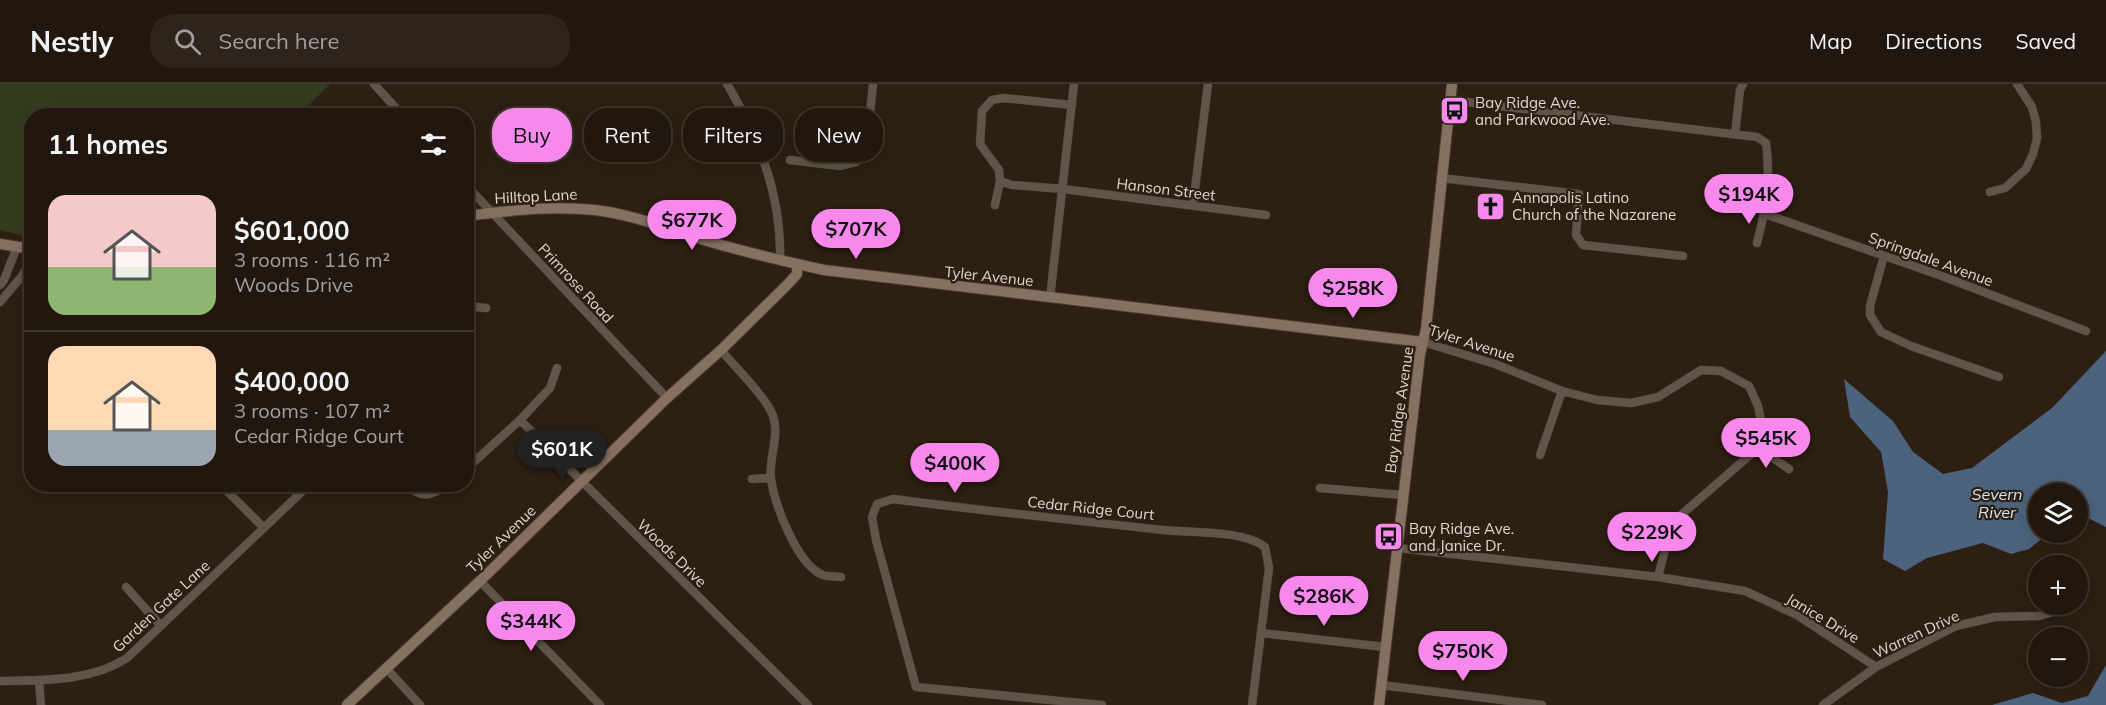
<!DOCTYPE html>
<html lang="en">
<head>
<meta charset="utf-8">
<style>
  :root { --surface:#22170e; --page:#2e241c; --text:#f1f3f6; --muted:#a29f9e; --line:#3f362e; --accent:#f788ec }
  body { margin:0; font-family:Mulish,sans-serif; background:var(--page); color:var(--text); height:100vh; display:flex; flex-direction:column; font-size:22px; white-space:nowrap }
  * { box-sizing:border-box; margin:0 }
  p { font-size:20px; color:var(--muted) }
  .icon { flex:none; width:33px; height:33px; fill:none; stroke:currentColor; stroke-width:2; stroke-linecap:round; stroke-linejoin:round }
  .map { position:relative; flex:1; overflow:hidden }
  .panel { position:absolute; left:24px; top:24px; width:450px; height:384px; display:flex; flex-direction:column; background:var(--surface); border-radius:24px; box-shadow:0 3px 15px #0003,0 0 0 2px var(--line) }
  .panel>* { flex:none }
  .top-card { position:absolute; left:492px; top:24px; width:570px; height:54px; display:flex; gap:12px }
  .controls { position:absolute; left:2028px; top:399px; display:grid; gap:12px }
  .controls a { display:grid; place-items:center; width:60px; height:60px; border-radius:50%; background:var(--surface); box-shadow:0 3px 15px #0003,0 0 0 2px var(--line); font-size:30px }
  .price { position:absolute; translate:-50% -51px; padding:0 14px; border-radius:21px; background:var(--accent); color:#111; font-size:20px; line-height:39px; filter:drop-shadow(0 2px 3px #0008) }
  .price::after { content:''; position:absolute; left:50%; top:36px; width:18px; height:14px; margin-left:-9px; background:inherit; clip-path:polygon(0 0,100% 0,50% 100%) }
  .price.selected { background:#222; color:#fff }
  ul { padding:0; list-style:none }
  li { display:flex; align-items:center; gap:18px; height:150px; padding:0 24px }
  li+li { border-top:2px solid var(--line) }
  li span { display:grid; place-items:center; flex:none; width:168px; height:120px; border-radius:18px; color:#555 }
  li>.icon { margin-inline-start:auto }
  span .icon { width:72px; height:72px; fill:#fffc; stroke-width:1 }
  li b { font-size:26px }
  h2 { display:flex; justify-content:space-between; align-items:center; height:72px; padding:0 24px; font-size:26px }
  .pill { padding:0 21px; border-radius:24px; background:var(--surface); box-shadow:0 3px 15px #0003,0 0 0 2px var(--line); font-size:21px; line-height:54px }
  .pill.selected { background:var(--accent); color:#111 }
  header { display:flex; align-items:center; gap:36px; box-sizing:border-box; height:84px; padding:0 30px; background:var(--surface); border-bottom:2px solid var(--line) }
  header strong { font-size:28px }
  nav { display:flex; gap:33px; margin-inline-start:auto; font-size:21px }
  .search { width:420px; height:54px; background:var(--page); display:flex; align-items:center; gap:15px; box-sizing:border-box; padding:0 21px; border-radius:24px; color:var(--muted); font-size:22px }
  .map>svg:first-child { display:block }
  .green { fill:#343c1e }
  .water { fill:#4c637d }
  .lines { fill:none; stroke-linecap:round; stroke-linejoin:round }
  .street-casing { stroke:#4a3c30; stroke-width:9 }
  .secondary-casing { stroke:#4a3c30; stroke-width:12 }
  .street { stroke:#61554b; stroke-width:8 }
  .secondary { stroke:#857161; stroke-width:10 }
  .labels { text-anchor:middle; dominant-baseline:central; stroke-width:4.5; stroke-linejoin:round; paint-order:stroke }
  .poi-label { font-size:15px; fill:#e0d6ce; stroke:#2d1f12; text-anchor:start }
  .street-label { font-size:15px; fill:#e0d6ce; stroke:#2d1f12 }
  .water-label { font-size:16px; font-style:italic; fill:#d4e5f9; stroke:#2d1f12 }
</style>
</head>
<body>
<header>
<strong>Nestly</strong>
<div class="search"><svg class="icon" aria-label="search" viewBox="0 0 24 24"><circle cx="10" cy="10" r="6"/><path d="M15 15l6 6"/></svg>Search here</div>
<nav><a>Map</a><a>Directions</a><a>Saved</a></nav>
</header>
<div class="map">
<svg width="2106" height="621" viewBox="0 0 2106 621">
  <rect width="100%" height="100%" fill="#2d1f12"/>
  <path class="green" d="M0,0H330L299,31L32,32V153H27L0,146Z"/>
  <path class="water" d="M2106,267V443L2078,429V410H2038V448L2049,449L2029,465L2011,470L1983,459L1927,474L1905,487L1883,475L1888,408L1881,368L1850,333L1844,295L1893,337L1913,368L1943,390L1972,384L2052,324Z
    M2106,581V621H1992L2033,609L2062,619L2088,612Z"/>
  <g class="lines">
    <defs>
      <path id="street" d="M374,0L403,32
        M727,0C759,53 782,115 780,177
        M1450,16L1757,53L1766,59C1771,93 1766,126 1757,159
        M1072,21L1003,14L992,16L982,27L980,60L999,86L1000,97L1012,101L1063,105L1266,131
        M1735,50L1740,6L1743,0
        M790,76L840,82L856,78L866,68L873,0
        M1441,94L1579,110L1576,151L1583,161L1683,172
        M466,101L667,314
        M1990,108L2005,104L2026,85L2033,70L2037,54L2036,38L2032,23L2017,0
        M995,121L1000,97
        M1193,121L1208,0
        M1765,130L1939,191L2086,247
        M1884,172L1870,222V231L1881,248L1911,262L1999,293
        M0,201L4,196L17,163
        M1050,214L1074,0
        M0,218L22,192L32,175
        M466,222L486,224
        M1423,258L1495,280L1562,307L1597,316L1631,319L1658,313L1701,286L1721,287L1749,302L1758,322L1762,341L1758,364L1681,431L1668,454L1658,493
        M721,266C734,282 762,309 771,327C782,350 768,372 771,395C775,421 797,481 823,491C827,493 836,492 841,493
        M520,336L808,621
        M1758,364L1789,385
        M1540,371L1562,307
        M466,385L520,336L550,304L557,284
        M752,395L771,394
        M406,400C422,416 431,412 449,400
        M1320,404L1403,411
        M225,405L264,444
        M1398,464L1658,493L1745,507L1797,531L1876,583
        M480,497L600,621
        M126,503L161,542
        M1261,549L1385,563
        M386,584L420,621
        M39,596L41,621
        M0,597C42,596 90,598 127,574L310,400
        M1381,601L1542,621
        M1102,621L916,603L876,456L872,433L877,420L893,415C983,427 1073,436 1163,446C1192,449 1243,446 1265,463L1269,484L1252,621
        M1823,621L1876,583L1956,542L1995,533L2039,532L2060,526L2065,520"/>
      <path id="secondary" d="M466,132C509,127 551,121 594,126C632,130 668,145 704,156C744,168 783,177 824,186L1423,258
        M0,160L32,165
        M347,621L480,497L667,314L721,266L788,200L797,190V180
        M1379,621L1420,270L1426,245L1452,0"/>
    </defs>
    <use href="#street" class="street-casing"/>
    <use href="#secondary" class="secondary-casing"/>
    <use href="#street" class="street"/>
    <use href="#secondary" class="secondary"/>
  </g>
  <defs>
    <symbol id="bus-square" viewBox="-11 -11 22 22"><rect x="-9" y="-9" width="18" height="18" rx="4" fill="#f788ec" stroke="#2d1f12"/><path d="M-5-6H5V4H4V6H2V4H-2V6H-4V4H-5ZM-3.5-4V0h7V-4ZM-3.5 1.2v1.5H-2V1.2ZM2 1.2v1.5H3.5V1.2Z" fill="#111"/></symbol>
    <symbol id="church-square" viewBox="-11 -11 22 22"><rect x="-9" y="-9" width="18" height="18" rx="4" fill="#f788ec" stroke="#2d1f12"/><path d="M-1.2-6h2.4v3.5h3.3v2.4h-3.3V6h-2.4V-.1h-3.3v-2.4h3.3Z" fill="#111"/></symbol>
  </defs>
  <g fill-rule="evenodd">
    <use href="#bus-square" x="1438" y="10" width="33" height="33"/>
    <use href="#church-square" x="1474" y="106" width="33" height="33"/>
    <use href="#bus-square" x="1372" y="436" width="33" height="33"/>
  </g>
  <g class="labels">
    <g class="poi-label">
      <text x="1475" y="18">Bay Ridge Ave.<tspan x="1475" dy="17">and Parkwood Ave.</tspan></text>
      <text x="1512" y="113">Annapolis Latino<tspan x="1512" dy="17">Church of the Nazarene</tspan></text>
      <text x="1409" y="444">Bay Ridge Ave.<tspan x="1409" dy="17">and Janice Dr.</tspan></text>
    </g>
    <g class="street-label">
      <text transform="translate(1166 105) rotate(7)">Hanson Street</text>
      <text transform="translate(536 112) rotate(-3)">Hilltop Lane</text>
      <text transform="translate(1931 175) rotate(20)">Springdale Avenue</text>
      <text transform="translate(989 192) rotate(6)">Tyler Avenue</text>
      <text transform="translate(576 199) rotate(47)">Primrose Road</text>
      <text transform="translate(1472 259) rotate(18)">Tyler Avenue</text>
      <text transform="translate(1399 326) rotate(-82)">Bay Ridge Avenue</text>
      <text transform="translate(1091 424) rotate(6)">Cedar Ridge Court</text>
      <text transform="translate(501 455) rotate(-44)">Tyler Avenue</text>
      <text transform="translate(672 469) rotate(44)">Woods Drive</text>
      <text transform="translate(161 522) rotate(-43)">Garden Gate Lane</text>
      <text transform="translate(1823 534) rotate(31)">Janice Drive</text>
      <text transform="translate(1916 550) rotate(-25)">Warren Drive</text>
    </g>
    <g class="water-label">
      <text x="1997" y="410">Severn<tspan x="1997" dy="18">River</tspan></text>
    </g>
  </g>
</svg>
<div class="controls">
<a><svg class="icon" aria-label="layers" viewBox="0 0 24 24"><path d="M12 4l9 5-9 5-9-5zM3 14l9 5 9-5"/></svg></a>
<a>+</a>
<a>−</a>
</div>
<b class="price" style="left:1749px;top:141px">$194K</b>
<b class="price" style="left:692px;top:167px">$677K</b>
<b class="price" style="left:856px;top:176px">$707K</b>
<b class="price" style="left:1353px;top:235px">$258K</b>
<b class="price" style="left:1766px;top:385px">$545K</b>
<b class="price selected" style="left:562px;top:396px">$601K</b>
<b class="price" style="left:955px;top:410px">$400K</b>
<b class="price" style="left:1652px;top:479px">$229K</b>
<b class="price" style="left:1324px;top:543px">$286K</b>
<b class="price" style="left:531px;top:568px">$344K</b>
<b class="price" style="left:1463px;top:598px">$750K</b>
<div class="top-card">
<a class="pill selected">Buy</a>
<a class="pill">Rent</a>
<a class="pill">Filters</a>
<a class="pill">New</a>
</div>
<section class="panel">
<h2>11 homes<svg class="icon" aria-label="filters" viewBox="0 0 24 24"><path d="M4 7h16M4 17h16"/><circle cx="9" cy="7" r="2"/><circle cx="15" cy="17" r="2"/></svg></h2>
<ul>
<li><span style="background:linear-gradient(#f6c9c9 60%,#8fb573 0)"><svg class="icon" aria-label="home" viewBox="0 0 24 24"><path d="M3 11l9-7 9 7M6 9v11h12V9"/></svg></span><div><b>$601,000</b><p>3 rooms · 116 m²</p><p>Woods Drive</p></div></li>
<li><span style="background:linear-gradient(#ffd9b3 70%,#9aa5b1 0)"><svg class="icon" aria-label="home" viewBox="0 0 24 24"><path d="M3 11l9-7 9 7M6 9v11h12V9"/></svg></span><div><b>$400,000</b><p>3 rooms · 107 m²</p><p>Cedar Ridge Court</p></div></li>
</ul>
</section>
</div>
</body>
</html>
